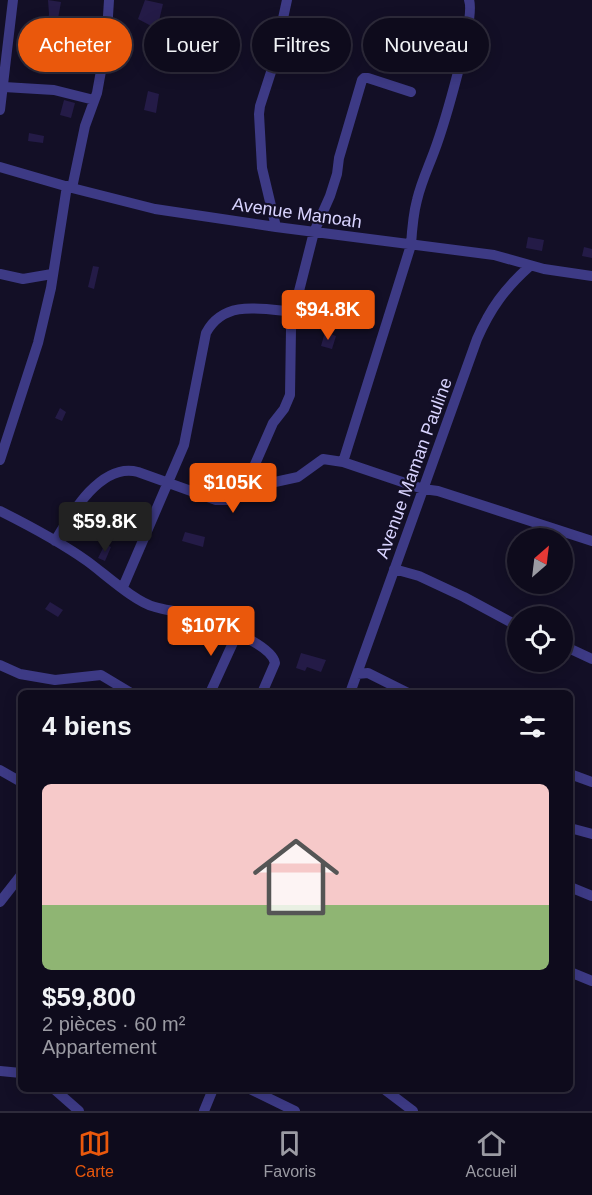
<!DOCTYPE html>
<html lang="fr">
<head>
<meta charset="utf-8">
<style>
  :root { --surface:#0e0b1c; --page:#171425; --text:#f1f3f6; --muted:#9b9ba3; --line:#2e2b3b; --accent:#ea580c }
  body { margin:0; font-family:Helvetica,sans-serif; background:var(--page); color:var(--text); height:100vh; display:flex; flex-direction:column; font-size:22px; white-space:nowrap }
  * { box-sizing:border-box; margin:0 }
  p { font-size:20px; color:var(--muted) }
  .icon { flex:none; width:33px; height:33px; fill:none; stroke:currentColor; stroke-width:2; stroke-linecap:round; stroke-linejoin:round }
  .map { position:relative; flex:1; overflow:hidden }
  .drawer { position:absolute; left:18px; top:690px; width:555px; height:402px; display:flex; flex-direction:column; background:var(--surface); border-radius:9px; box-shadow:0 3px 15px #0003,0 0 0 2px var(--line) }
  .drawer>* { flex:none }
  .banner { position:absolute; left:18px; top:18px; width:556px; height:54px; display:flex; gap:12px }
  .needle { width:39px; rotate:28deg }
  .controls { position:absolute; left:507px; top:528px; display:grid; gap:12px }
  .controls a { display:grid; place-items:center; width:66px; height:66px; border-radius:50%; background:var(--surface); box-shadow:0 3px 15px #0003,0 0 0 2px var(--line); font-size:30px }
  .price { position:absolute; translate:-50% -51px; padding:0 14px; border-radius:6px; background:var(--accent); color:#fff; font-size:20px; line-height:39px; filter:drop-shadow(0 2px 3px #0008) }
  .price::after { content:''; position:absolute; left:50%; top:36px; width:18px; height:14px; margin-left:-9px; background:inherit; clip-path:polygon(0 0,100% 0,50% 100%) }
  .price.selected { background:#222; color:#fff }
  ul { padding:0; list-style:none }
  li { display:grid; align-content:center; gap:12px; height:318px; padding:0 24px }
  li+li { border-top:2px solid var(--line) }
  li span { display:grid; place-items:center; height:186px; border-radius:9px; color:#555 }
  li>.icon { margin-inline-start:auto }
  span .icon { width:108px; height:108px; fill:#fffc; stroke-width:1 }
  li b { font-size:26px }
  h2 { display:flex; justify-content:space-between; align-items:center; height:72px; padding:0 24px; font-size:26px }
  .pill { padding:0 21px; border-radius:27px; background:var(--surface); box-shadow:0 3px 15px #0003,0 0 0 2px var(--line); font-size:21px; line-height:54px }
  .pill.selected { background:var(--accent); color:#fff }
  .tab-bar { display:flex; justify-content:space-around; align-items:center; height:84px; border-top:2px solid var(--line); background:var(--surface); font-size:16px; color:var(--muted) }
  .tab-bar a { display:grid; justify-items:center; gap:3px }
  .tab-bar .selected { color:var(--accent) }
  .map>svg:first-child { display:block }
  .building { fill:#241b47 }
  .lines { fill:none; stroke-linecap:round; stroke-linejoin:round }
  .minor { stroke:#3d3a85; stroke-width:10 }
  .labels { text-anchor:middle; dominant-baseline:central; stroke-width:4.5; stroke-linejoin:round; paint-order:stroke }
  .street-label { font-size:18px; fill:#d9d4ff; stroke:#130f26 }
</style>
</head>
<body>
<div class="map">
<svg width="592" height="1111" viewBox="0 0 592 1111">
  <rect width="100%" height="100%" fill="#130f26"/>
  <path class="building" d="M48,0L61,2L56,30L60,31L58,48L50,47L51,38L46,37L49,14Z
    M145,0L163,4L157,29L138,19Z
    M206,51L213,53L210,65L203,64Z
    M148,91L159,94L156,113L144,110Z
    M64,100L75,103L71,118L60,115Z
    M29,133L44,136L43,143L28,141Z
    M528,237L544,240L542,251L526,248Z
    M584,247L592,249V258L582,256Z
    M93,266L99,267L94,289L88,287Z
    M325,332L336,336L332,349L321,346Z
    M60,408L66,412L62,421L55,418Z
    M185,532L205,537L203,547L182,541Z
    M105,544L111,547L105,561L98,558Z
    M50,602L63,610L58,617L45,609Z
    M301,653L326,660L321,672L307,667L305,671L296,668Z"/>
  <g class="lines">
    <path class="minor" d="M4,87L54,90L94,100
      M0,110L13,0
      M0,167L72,188L155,209L276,227L494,255L544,269L592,276
      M72,188L85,126L97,93L101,71L107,32L109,0
      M276,227L262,168L259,114L260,106L272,69L287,0
      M0,274L23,279L52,274
      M0,460L38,343L51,288L67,186
      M343,462L411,245C412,229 413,215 417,200C421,183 428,168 434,152C443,128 476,19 469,0
      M242,494L273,423L284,409L290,395L291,329L298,295L314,232L330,196L337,174L339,158L362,80L364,78H368L411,92
      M0,511C30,526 60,542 87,561C105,574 135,602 155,607C165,610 176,611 186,614C205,619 272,643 275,663L262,693
      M55,541C71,514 101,462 138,472L216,500H228L242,494L257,492L275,482L298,477L323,459L343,462L423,489L438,491L592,541
      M394,569L419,576L464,597L518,626
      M123,587L184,445L206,333C224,299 262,309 294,312
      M562,645L592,659
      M0,665L20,674L55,680L101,675L131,693
      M357,674L368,673L408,693
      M210,693L237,634
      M350,693L477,339C490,309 505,288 530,266
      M0,770L21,782
      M570,774L592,782
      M570,828L592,834
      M570,887L592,896
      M0,902L21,875
      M570,972L592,981
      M0,1071L21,1073
      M54,1089L79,1111
      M250,1089L295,1111
      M384,1089L413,1111
      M204,1111L213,1089"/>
  </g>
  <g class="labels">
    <g class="street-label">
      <text transform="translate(297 213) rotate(8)">Avenue Manoah</text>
      <text transform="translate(414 468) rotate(-70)">Avenue Maman Pauline</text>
    </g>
  </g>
</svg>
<div class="controls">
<a><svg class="needle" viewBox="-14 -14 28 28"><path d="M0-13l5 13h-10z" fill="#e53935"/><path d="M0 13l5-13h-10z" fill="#9b9ba3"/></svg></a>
<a><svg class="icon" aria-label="locate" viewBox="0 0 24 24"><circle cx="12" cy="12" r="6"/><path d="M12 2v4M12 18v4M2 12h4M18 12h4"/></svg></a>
</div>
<b class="price" style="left:328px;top:341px">$94.8K</b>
<b class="price" style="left:233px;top:514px">$105K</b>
<b class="price selected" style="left:105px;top:553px">$59.8K</b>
<b class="price" style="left:211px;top:657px">$107K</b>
<div class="banner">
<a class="pill selected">Acheter</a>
<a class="pill">Louer</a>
<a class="pill">Filtres</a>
<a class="pill">Nouveau</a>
</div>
<section class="drawer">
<h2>4 biens<svg class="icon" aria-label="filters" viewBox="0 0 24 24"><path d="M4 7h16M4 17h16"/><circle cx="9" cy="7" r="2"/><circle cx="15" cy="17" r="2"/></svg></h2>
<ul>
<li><span style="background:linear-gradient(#f6c9c9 65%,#8fb573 0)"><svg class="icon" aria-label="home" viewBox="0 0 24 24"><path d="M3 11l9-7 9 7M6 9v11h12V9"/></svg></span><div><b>$59,800</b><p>2 pièces · 60 m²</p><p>Appartement</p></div></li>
</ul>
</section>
</div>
<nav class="tab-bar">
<a class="selected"><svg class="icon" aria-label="map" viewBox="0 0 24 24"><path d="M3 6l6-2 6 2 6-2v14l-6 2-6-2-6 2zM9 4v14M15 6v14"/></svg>Carte</a>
<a><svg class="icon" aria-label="saved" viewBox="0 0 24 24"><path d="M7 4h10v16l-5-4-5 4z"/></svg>Favoris</a>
<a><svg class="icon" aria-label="home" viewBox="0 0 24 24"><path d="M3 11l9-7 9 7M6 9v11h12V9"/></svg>Accueil</a>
</nav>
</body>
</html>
